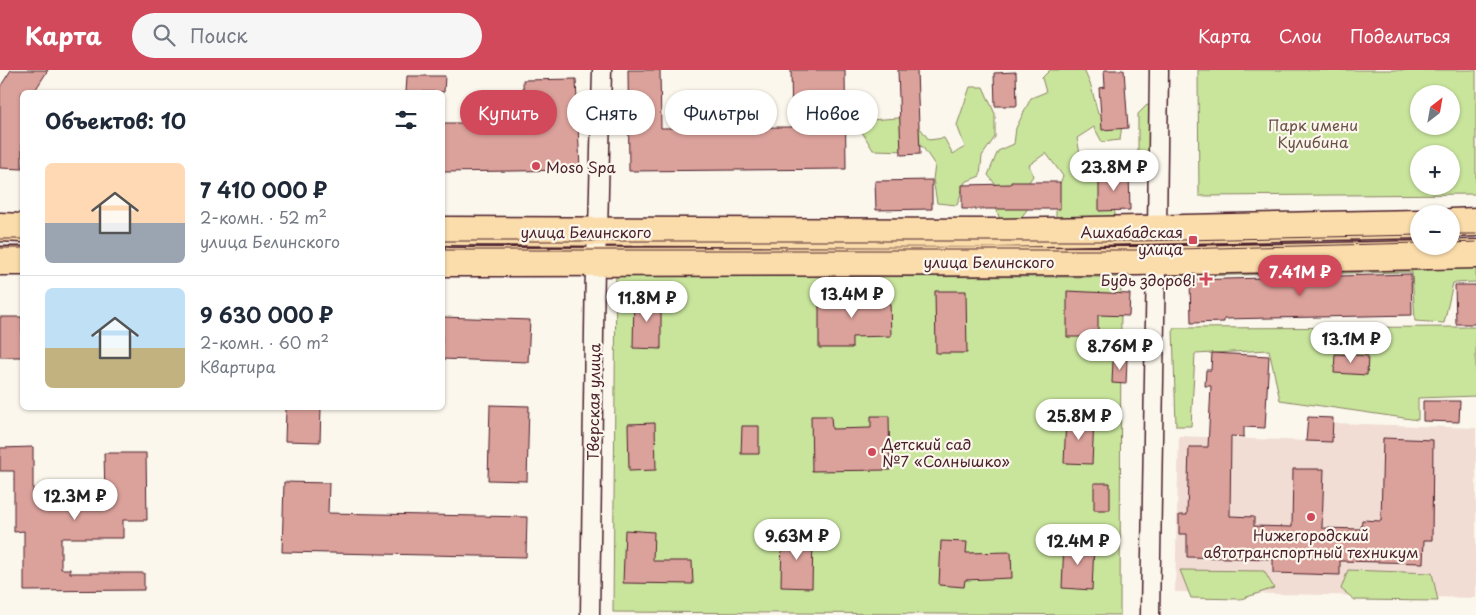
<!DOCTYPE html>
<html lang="ru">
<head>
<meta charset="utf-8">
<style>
  :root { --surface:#fff; --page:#f6f6f7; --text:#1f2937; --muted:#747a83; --line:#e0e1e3; --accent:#d1495b }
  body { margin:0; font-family:"Playpen Sans",sans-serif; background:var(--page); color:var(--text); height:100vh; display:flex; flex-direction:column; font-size:19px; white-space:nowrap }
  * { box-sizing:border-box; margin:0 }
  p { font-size:16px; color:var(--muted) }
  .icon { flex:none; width:28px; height:28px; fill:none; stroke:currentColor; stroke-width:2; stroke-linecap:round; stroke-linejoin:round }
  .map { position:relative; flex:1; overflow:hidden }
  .panel { position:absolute; left:20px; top:20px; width:425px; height:320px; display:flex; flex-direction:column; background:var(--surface); border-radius:8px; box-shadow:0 1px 4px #0004 }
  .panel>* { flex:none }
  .top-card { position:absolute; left:460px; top:20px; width:475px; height:45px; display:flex; gap:10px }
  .needle { width:32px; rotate:31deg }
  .tools { position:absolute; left:1410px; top:15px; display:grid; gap:10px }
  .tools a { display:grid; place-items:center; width:50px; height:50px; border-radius:50%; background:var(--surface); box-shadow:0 1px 4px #0004; font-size:25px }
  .price { position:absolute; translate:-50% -42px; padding:0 11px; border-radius:18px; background:#fff; color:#222; font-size:16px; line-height:32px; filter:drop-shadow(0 1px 2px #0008) }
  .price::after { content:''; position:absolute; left:50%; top:30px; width:15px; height:11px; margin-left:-8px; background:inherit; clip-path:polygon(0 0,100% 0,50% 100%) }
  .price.active { background:var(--accent); color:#fff }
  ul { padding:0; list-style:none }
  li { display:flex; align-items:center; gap:15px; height:125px; padding:0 25px }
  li+li { border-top:1px solid var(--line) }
  li span { display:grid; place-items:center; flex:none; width:140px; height:100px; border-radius:8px; color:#555 }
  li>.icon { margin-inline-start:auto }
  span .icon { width:60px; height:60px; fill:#fffc; stroke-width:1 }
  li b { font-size:21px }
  h2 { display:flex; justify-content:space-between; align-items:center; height:60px; padding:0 25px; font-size:21px }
  .pill { padding:0 18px; border-radius:22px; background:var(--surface); box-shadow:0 1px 4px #0004; font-size:18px; line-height:45px }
  .pill.active { background:var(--accent); color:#fff }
  header { display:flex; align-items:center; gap:30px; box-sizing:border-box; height:70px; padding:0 25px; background:var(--accent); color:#fff }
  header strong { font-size:24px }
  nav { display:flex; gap:28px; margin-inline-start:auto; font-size:18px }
  .search { width:350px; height:45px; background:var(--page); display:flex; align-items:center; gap:12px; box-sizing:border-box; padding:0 18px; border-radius:28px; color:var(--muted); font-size:19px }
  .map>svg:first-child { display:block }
  .built { fill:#f1ddd4 }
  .green { fill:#c9e59c; stroke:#8a8264; fill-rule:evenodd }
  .building { fill:#dba19b; stroke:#4a1f2b }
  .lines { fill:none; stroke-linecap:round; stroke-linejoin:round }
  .minor-casing { stroke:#4a1f2b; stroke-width:21 }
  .primary-casing { stroke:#4a1f2b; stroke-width:31 }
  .minor { stroke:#fbf7ec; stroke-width:18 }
  .primary { stroke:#fbddab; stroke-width:28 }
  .tram { stroke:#4a1f2b; stroke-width:1 }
  .poi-dot { fill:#d1495b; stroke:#fbf7ec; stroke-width:2 }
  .labels { text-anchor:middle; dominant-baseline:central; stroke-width:4.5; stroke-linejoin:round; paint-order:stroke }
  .park-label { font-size:15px; fill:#6a5047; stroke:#fbf7ec }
  .poi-label { font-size:15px; fill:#4a1f2b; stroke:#fbf7ec; text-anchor:start }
  .street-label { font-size:15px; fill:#4a1f2b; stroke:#fbf7ec }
</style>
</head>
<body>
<header>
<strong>Карта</strong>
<div class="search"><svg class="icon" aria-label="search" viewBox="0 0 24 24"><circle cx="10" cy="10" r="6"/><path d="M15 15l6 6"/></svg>Поиск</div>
<nav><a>Карта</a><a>Слои</a><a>Поделиться</a></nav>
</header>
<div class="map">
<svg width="1476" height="545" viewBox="0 0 1476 545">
  <rect width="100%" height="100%" fill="#fbf7ec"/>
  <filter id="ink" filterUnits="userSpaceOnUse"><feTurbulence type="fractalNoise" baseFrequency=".02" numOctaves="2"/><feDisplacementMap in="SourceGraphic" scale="10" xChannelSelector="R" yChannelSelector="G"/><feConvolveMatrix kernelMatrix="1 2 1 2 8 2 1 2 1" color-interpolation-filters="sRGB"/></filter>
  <g filter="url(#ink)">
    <path class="built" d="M1333,353L1476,358V528L1175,522L1179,366L1332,372Z"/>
    <path class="green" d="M1050,0H1084L1091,16L1098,44L1110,45L1122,54L1120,70L1102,72L1094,57L1077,68L1081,89L1103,100L1115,143L1108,154L1069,156L1056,148V123L1063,106L1046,83L1029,95L1033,106L1024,119L1032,133L1017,153L1000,150L995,135L1000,120L988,105L998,81L1014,74L1016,58L1031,28L1046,22L1042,8Z
      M1198,0H1476V124L1199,126ZM1419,24H1451V56H1419ZM1419,84H1451V116H1419Z
      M970,17H983L995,44V67L982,86L980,106L965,112L957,135L937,133L933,109L935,95L922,76L909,81L873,80L862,62L870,50L912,47L929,70L944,68L953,84L965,77L957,55Z
      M1147,35L1162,43L1150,92L1138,88V44Z
      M1476,193V212L1453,213L1444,253L1415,251L1412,202L1178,206L1191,199Z
      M616,206L1121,207L1120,545L613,542Z
      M1476,257V326L1418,328V350L1280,330L1269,280L1195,284L1191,356H1176L1173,258Z
      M1180,500L1264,501L1274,518L1241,529L1191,528Z
      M1348,500L1432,503L1438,531L1355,530L1341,519Z"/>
    <path class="building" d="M11,0H48L34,22H22V99L0,98V17Z
      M628,0H660L661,58L792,57L791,0H845L846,99L629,101Z
      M898,0H917L920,84L901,85Z
      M1104,0H1124L1128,58L1102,60L1099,18L1105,17Z
      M1016,2L1017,36H995L994,3Z
      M407,6H445L444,22H406Z
      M576,9L580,100L442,102V53H524L523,10Z
      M1129,102L1130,140L1099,141V103Z
      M932,110V139L876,140L875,111Z
      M1011,112H1060V139H962V115L1011,114Z
      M1411,204L1412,245L1224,249V252L1191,253L1190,210Z
      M1455,215H1476V254H1456Z
      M935,221H966L967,283H936Z
      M1067,221L1130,224L1129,246L1098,245V267H1067Z
      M819,224H879V233H890L891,266L852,267V278H819Z
      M634,226L661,227V279L633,278Z
      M0,247H22V287H0Z
      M442,247L530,250L528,292L442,289Z
      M1212,283L1269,286L1265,358L1244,357V367L1231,366L1230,446L1254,447V456L1292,457L1293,399H1324L1322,458L1361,459L1362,450L1381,451L1383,368L1433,370L1432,470H1424L1423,493L1340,491V505L1273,503V489L1187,487V464H1179V445H1187L1189,377H1208L1211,316H1205L1206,300H1211Z
      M1335,284L1368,286L1367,305L1334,303Z
      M1113,289H1127L1126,314L1112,313Z
      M1423,331H1460L1459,352L1423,351Z
      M490,335L529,336L527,411L488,410Z
      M286,338H321L320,372L285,371Z
      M811,346H831L832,359L871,358V346H889L890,400L812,401Z
      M1308,347L1333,348L1332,372L1306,371Z
      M1066,348L1094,349L1092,394L1064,393Z
      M655,353L656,400L629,401L628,354Z
      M742,356H759V384H741Z
      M33,377V425H105L104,383H146L147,450H123V468H61V499H70V503H144V520L24,521V461L14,462V401H0V378Z
      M284,412L329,413L328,443L527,447L526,487L282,482Z
      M1094,413H1110V440H1094Z
      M625,460L654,462L653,491H692L693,514L623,513Z
      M782,464L813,465L812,518L781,517Z
      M941,471L967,472L966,483L1011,482L1012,508L965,510L964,517L939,515Z
      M1064,472L1094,474L1092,520L1062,518Z"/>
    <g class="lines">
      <defs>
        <path id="minor" d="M1157,160L1159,0
          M590,545L595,192L598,161L602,0
          M1150,545L1156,191"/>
        <path id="primary" d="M1451,153L1476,152
          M0,157L22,158
          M442,161L995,163L1419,154
          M0,191H22
          M442,192L1137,191L1476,184"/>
      </defs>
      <use href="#minor" class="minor-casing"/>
      <use href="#primary" class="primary-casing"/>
      <use href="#minor" class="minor"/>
      <use href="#primary" class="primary"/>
      <path class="tram" d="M1451,164H1476
        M0,169H22
        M442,171H1136L1419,165
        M1451,173L1476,172
        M0,178H22
        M442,180H1136L1419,173"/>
    </g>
  </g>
  <g class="poi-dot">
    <circle cx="536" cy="96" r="5"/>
    <rect x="1188" y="165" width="10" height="10" rx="2.5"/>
    <path d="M1203.5 201.5h5v5h5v5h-5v5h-5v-5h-5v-5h5z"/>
    <circle cx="872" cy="382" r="5"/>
    <circle cx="1311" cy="447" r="5"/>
  </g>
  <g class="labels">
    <g class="park-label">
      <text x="1313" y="54">Парк имени<tspan x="1313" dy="17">Кулибина</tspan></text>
    </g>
    <g class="poi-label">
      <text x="546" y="96">Moso Spa</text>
      <text x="1183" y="161" text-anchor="end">Ашхабадская<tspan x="1183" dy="17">улица</tspan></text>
      <text x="1196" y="209" text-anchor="end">Будь здоров!</text>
      <text x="882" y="373">Детский сад<tspan x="882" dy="17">№7 «Солнышко»</tspan></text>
      <text x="1311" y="464" text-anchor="middle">Нижегородский<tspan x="1311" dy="17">автотранспортный техникум</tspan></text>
    </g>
    <g class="street-label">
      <text x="586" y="161">улица Белинского</text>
      <text x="989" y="191">улица Белинского</text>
      <text transform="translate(593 332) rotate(-89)">Тверская улица</text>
    </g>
  </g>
</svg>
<div class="tools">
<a><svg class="needle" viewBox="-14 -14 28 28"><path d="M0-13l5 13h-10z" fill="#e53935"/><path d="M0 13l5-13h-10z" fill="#747a83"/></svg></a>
<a>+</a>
<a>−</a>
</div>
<b class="price" style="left:1114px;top:122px">23.8M ₽</b>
<b class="price active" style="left:1300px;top:227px">7.41M ₽</b>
<b class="price" style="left:852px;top:249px">13.4M ₽</b>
<b class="price" style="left:647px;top:253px">11.8M ₽</b>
<b class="price" style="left:1351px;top:294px">13.1M ₽</b>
<b class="price" style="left:1120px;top:301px">8.76M ₽</b>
<b class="price" style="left:1079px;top:371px">25.8M ₽</b>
<b class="price" style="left:75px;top:451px">12.3M ₽</b>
<b class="price" style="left:797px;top:491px">9.63M ₽</b>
<b class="price" style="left:1078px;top:496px">12.4M ₽</b>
<div class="top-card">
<a class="pill active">Купить</a>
<a class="pill">Снять</a>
<a class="pill">Фильтры</a>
<a class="pill">Новое</a>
</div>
<section class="panel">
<h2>Объектов: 10<svg class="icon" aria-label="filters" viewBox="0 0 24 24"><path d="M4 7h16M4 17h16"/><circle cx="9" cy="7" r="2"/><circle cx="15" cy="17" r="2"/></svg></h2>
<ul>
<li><span style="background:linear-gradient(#ffd9b3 60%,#9aa5b1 0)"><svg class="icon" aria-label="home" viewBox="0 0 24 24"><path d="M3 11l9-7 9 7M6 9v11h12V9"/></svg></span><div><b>7 410 000 ₽</b><p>2-комн. · 52 m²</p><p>улица Белинского</p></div></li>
<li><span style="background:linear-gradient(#bfe0f5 60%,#c2b280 0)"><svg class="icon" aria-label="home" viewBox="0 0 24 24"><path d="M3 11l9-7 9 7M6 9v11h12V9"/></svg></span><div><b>9 630 000 ₽</b><p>2-комн. · 60 m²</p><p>Квартира</p></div></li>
</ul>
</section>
</div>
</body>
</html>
